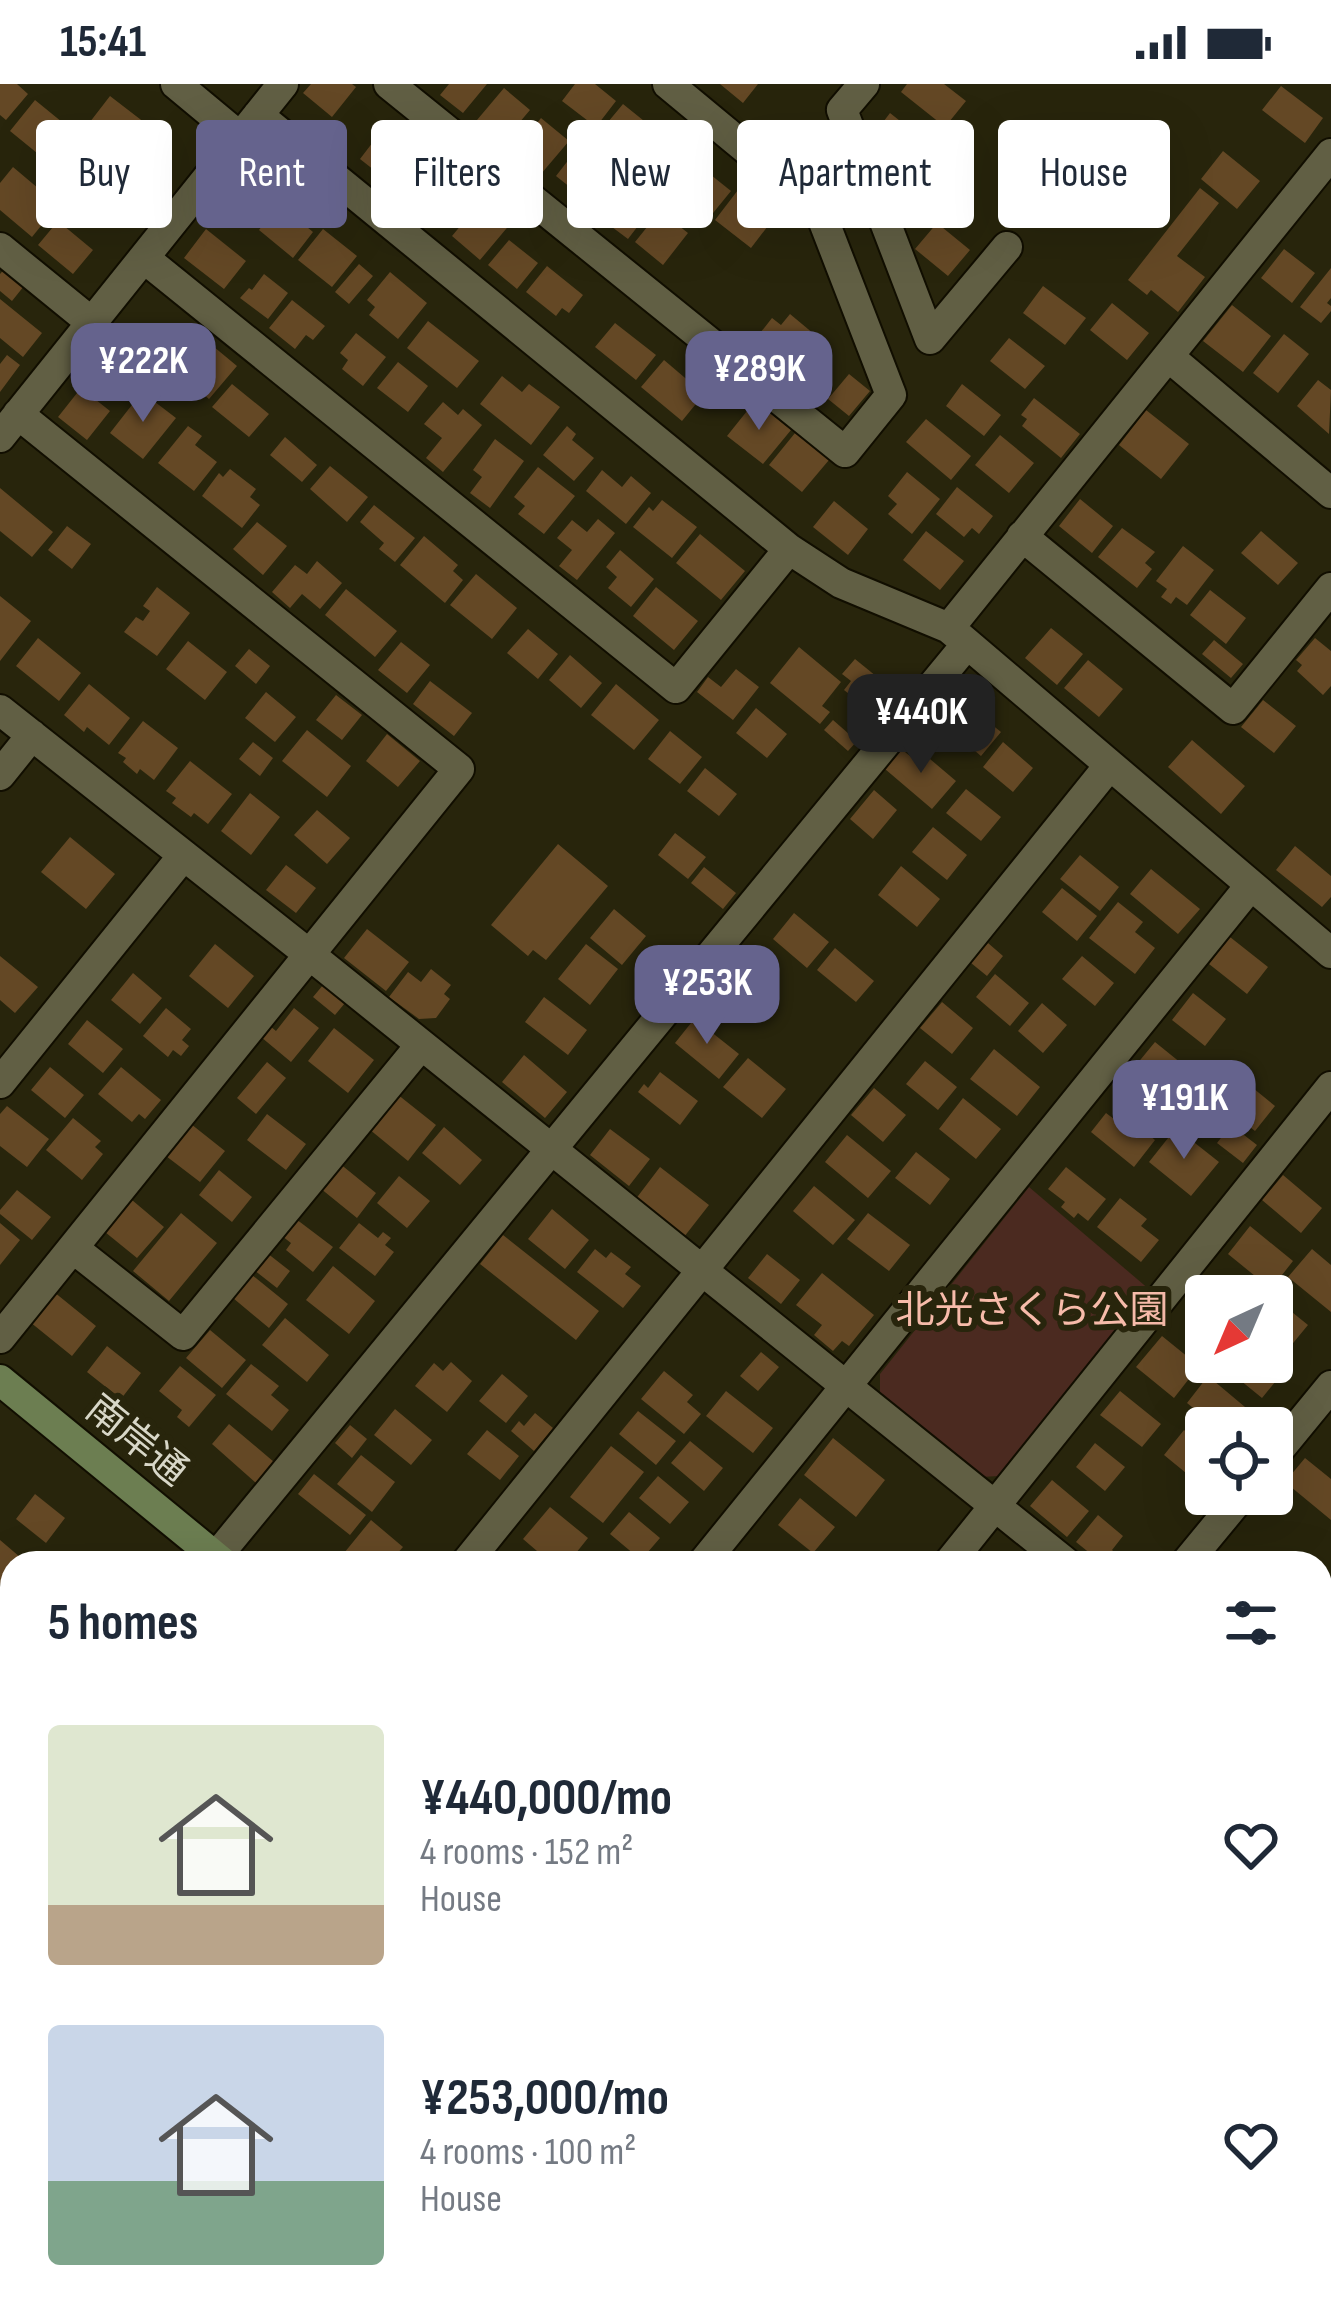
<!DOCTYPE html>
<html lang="en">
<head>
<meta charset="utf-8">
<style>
  :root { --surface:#fff; --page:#f2f2f3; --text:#1f2937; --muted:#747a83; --accent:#65638d }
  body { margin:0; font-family:"Sofia Sans Condensed","Noto Sans JP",sans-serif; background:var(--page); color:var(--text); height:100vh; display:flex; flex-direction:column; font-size:45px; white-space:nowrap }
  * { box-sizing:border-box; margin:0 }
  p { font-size:39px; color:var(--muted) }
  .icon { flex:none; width:66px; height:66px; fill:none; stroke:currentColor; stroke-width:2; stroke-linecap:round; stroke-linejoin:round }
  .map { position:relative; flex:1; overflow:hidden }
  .drawer { position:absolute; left:0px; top:1467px; width:1332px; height:768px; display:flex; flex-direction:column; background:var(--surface); border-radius:36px 36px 0 0; box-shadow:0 12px 48px #0002 }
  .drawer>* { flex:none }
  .hud { position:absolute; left:36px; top:36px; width:1260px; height:108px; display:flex; gap:24px }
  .needle { width:78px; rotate:224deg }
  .fabs { position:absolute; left:1185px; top:1191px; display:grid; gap:24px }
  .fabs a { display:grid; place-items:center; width:108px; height:108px; border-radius:12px; background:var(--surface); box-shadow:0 12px 48px #0002; font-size:60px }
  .price { position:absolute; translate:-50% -102px; padding:0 27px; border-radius:24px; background:var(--accent); color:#fff; font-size:39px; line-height:78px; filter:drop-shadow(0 3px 6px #0008) }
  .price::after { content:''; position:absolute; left:50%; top:72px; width:36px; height:27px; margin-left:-18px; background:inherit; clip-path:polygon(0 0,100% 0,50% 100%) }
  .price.current { background:#222; color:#fff }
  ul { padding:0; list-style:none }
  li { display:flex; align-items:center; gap:36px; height:300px; padding:0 48px }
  li span { display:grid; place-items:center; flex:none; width:336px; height:240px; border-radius:12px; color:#555 }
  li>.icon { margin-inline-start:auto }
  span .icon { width:144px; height:144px; fill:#fffc; stroke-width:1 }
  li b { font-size:51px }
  h2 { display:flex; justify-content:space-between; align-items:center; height:144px; padding:0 48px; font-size:51px }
  .pill { padding:0 42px; border-radius:12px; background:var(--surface); box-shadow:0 12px 48px #0002; font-size:42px; line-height:108px }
  .pill.current { background:var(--accent); color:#fff }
  .status { display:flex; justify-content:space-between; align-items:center; height:84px; padding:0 60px; background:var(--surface); direction:ltr }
  .status svg { height:33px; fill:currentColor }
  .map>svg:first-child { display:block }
  .green { fill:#4b2a20 }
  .building { fill:#644825 }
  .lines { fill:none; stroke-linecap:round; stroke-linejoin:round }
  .minor-casing { stroke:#110e00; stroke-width:34 }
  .secondary-casing { stroke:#110e00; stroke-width:34 }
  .minor { stroke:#615f44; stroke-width:30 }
  .secondary { stroke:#6c7e51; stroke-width:30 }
  .labels { text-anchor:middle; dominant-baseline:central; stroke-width:12; stroke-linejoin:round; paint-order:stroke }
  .park-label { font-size:39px; fill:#f7bbaa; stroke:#28250c }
  .street-label { font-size:39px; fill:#d8d7c8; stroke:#28250c }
</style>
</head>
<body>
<div class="status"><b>15:41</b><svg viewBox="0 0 49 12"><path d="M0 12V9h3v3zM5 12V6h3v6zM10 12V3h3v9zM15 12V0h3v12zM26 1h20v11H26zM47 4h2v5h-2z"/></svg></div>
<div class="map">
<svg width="1331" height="2235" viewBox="0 0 1331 2235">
  <rect width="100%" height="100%" fill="#28250c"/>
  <path class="green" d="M1029,1103L1150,1206L1000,1392L980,1393L880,1311V1290Z"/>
  <path class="building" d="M0,0H17L28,10L6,36L0,31Z
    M311,0H352L356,3L332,33L303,9Z
    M449,0H487L463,29L440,11Z
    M575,0H595L616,17L596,43L562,17Z
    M720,0H758L743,19Z
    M907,0H944L966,17L945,43L901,8Z
    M1281,2L1323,34L1305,59L1262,26Z
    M504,4L530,26L503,58L477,36Z
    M110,12L149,42L122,77L83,47Z
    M35,16L73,47L48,78L10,47Z
    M623,20L654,45L633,70L603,44Z
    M890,29L929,60L903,92L876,71L882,63L871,54Z
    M541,34L569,57L541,90L514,68Z
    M386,41L430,74L403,109L360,75Z
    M662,50L691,73L668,101L640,77Z
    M580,61L610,85L586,116L556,92Z
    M83,65L123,96L104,121L64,89Z
    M1223,67L1260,97L1237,125L1201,95Z
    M696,79L731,107L709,134L675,106Z
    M13,83L58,121L32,153L0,126V99Z
    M255,85L284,108L256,142L228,119Z
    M624,99L654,121L628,155L612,143L617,137L603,127Z
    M433,100L455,117L440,136L419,119Z
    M1200,104L1219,119L1177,172L1205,193L1178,228L1151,206L1147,211L1128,196Z
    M738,106L774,134L751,164L715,136Z
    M482,116L511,139L480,176L452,152Z
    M279,120L313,148L293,174L259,146Z
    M660,127L688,149L663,181L635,158Z
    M58,137L93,166L73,190L38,161Z
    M937,139L970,166L948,192L915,165Z
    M206,145L246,177L224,205L184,174Z
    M323,145L357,172L332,203L298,176Z
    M509,156L538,179L517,205L488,181Z
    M1284,165L1315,189L1292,219L1261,194Z
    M359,180L373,192L349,220L335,208Z
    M8,181L28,197L12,217L0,207V190Z
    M547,182L583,211L569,229L562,224L556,232L526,208Z
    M1331,184V214L1327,219L1331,222V227L1321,239L1300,223Z
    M390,188L427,219L398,255L369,231L375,223L367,216Z
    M264,190L288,209L268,235L240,214L249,204L252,206Z
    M1043,202L1086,234L1065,261L1023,229Z
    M0,215L42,249L23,273L0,254Z
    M292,216L325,242L313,256L306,251L295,265L269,244Z
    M1112,219L1149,249L1127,276L1090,246Z
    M1232,221L1271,252L1243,288L1203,257Z
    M790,230L826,260L798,295L753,258L772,234L781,241Z
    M428,237L479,277L457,304L407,264Z
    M615,239L656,271L636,296L595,263Z
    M196,248L237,282L209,315L168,281Z
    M356,249L386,273L363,302L342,285L348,276L340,269Z
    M1284,250L1309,270L1278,309L1253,289Z
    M1009,254L1045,282L1025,305L990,277Z
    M7,271L20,281L0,308V280Z
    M664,276L704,310L682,337L641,303Z
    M398,278L428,302L408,328L377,304Z
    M849,290L870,307L849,332L828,315Z
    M502,292L522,308L529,300L560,323L531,361L480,320Z
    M1318,296L1331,306L1329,350L1297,322Z
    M232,300L269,330L249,353L212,323Z
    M962,300L1001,331L984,352L946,322Z
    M81,304L110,327L87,356L58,333Z
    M142,308L176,334L143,375L110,349Z
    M1034,314L1080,350L1061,374L1022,342L1027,335L1021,331Z
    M755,317L791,346L763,380L727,352Z
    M443,318L458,331L463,325L482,341L443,388L426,374L442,354L424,340Z
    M1146,326L1189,360L1161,395L1119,361Z
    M926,335L971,372L951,396L906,358Z
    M188,342L202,352L195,361L217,378L194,407L158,379Z
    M567,342L576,350L572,356L594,374L574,397L543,371Z
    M795,349L829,376L802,408L769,381Z
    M1000,351L1034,379L1009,409L975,381Z
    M285,353L317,381L302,398L270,371Z
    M495,355L524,377L490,424L470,409L482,393L473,386Z
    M330,382L368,413L347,438L310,405Z
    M538,383L575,412L544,450L518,430L525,422L514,413Z
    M230,385L256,405L250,413L260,421L242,444L202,412L219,389L223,393Z
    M602,386L622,403L631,392L651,409L626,440L586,407Z
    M907,388L940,415L912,450L888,430L897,420L888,412Z
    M957,403L993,432L979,450L972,444L964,453L936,430Z
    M0,404L53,448L32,473L0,447Z
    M1080,415L1113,442L1092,469L1059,442Z
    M662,416L697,443L672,474L633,443L649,423L653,427Z
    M834,417L868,445L848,471L813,443Z
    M374,421L415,454L395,478L379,465L384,459L360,438Z
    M598,435L615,449L577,496L559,482L572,466L557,454L572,436L587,448Z
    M257,438L287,462L263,491L233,465Z
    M67,442L91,460L72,485L48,466Z
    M1122,444L1155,468L1145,479L1152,485L1137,504L1098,473Z
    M926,447L964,477L940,506L903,476Z
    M1261,447L1298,479L1278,501L1241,469Z
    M700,450L745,487L721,516L676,479Z
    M424,452L458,481L453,487L463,496L445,519L400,481Z
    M1183,462L1214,486L1187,521L1176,513L1171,520L1161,513L1167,505L1156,497Z
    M620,466L654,495L631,523L608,504L617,493L606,483Z
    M317,477L342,499L320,525L302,510L290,524L272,508L295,481L307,490Z
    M476,490L517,524L492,555L450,521Z
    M157,503L190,529L157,572L124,548L136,533L143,537L150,527L143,522Z
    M656,503L698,537L674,566L633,532Z
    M346,505L397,547L375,573L325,531Z
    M1210,506L1246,534L1226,560L1190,531Z
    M0,512L31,537L0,577Z
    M1051,544L1083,570L1057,601L1025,574Z
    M528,545L558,570L538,595L507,569Z
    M38,554L81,589L59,617L16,582Z
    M1315,554L1331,567V602L1323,611L1297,587L1302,581L1296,576Z
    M1214,556L1243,580L1231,594L1202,570Z
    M188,557L227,588L205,616L166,585Z
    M401,558L430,581L407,609L378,586Z
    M799,563L841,598L822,622L830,628L820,640L770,599Z
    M249,565L270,582L256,600L235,582Z
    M570,571L602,599L581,624L549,596Z
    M855,575L887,601L868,625L844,606L851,597L842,590Z
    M1088,576L1123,605L1099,633L1064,604Z
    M736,585L759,603L733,636L697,608L708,593L721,603Z
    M430,597L472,629L454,652L413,620Z
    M89,600L130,634L109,661L87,643L84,648L64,631Z
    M616,600L659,636L634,666L591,631Z
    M266,608L296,633L275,658L245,634Z
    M336,611L362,631L342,656L316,636Z
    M1263,616L1296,642L1274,669L1241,643Z
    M964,618L1001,648L981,672L944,641Z
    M756,624L787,650L767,674L736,649Z
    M833,636L857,657L848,667L824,646Z
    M143,637L178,664L154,696L140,685L137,690L123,678L126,674L118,669Z
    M307,646L351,682L327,713L282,677Z
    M670,647L702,673L680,700L648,675Z
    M387,650L420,677L398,703L366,677Z
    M1192,656L1245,702L1221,730L1168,683Z
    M253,658L273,674L260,692L239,675Z
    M1003,658L1033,684L1013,708L983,683Z
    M917,664L956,697L932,725L885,685L901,665L910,672Z
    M190,677L232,710L208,740L194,729L191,733L172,719L176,714L166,707Z
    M705,684L737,710L719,732L687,707Z
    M966,705L1001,733L981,757L946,729Z
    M874,706L897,726L873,755L850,735Z
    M250,709L280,733L251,771L221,747Z
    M317,726L350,754L327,780L294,751Z
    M933,743L967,771L947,796L912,768Z
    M675,749L706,773L688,795L658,771Z
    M70,753L115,790L86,825L41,788Z
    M558,760L608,802L546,876L533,866L528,872L491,841Z
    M1295,762L1331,792V813L1322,823L1276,786Z
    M1080,771L1119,803L1100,827L1060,795Z
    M286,781L316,804L296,829L266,806Z
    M901,782L940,815L917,843L878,811Z
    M704,783L736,809L723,825L691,799Z
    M1151,785L1200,825L1178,850L1130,810Z
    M1062,804L1097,832L1077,857L1042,828Z
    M1118,818L1143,838L1135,848L1155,864L1135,890L1089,854Z
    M614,825L646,852L622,881L590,854Z
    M794,829L829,858L807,884L773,855Z
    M367,845L409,878L386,907L344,874Z
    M1230,853L1268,883L1247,910L1209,880Z
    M988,859L1003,872L987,892L971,879Z
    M215,860L254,892L228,924L189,892Z
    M586,860L618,885L590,921L558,895Z
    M835,864L874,897L856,918L817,886Z
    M0,872L38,903L15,929L0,916Z
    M1082,872L1114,899L1095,922L1062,895Z
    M431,885L451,901L444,910L450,915L436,934L419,935L389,913L408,888L421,898Z
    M133,889L162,914L140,940L111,916Z
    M995,890L1029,919L1010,942L976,913Z
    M323,901L345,919L335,931L313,913Z
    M1193,909L1226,935L1205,962L1172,936Z
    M544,913L587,946L568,971L525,938Z
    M942,918L973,944L952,970L920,944Z
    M1042,919L1067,941L1043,969L1018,947Z
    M166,924L191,945L182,956L189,962L181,972L173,966L168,973L143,952Z
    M294,924L319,944L291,978L261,953L270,942L276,947Z
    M699,929L715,942L710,947L739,970L719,995L675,959Z
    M87,936L123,965L103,989L68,960Z
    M334,944L374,976L348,1009L308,977Z
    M1155,958L1202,996L1174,1030L1127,992Z
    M994,965L1040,1003L1017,1032L970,995Z
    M524,971L567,1008L545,1034L502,998Z
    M748,974L786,1005L762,1034L723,1003Z
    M925,977L957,1003L938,1026L906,1000Z
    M267,978L286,994L256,1030L237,1014Z
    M1226,982L1275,1022L1255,1047L1205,1008Z
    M50,983L84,1011L65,1034L31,1006Z
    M121,983L161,1016L145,1035L139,1030L132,1038L98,1010Z
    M660,988L698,1017L680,1041L638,1008L644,1000L648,1004Z
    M874,1004L906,1031L883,1058L851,1031Z
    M397,1010L436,1041L408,1077L369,1045Z
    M963,1014L1001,1045L976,1075L939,1045Z
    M7,1022L49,1055L27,1083L0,1062V1030Z
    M1106,1029L1118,1038L1124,1031L1155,1056L1134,1083L1091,1048Z
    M267,1030L306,1060L286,1086L247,1056Z
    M73,1034L101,1057L95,1063L103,1070L82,1096L46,1066Z
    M191,1040L225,1067L200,1098L166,1072Z
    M1231,1041L1257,1061L1243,1079L1217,1059Z
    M444,1043L482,1076L460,1101L422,1069Z
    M1176,1044L1219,1078L1191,1112L1149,1078Z
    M610,1045L650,1075L629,1102L590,1071Z
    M847,1051L891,1087L868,1114L825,1078Z
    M916,1068L950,1095L930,1121L895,1094Z
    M339,1079L376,1109L357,1134L320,1104Z
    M660,1083L709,1121L684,1153L635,1116Z
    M1066,1083L1106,1115L1088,1137L1078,1129L1074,1134L1061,1123L1065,1118L1048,1105Z
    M219,1086L252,1113L232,1138L199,1111Z
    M1283,1091L1322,1124L1301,1149L1262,1116Z
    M399,1092L430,1117L407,1144L377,1119Z
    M814,1102L855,1136L833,1161L793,1127Z
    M17,1106L51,1133L32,1156L0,1130V1126Z
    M1120,1114L1147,1135L1141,1142L1159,1156L1141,1178L1097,1143Z
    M132,1116L164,1143L137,1174L105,1148Z
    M552,1125L589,1156L565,1185L528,1155Z
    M181,1129L217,1159L169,1217L133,1187Z
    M868,1129L910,1161L889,1187L847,1155Z
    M296,1135L333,1163L313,1188L286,1166L291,1159L282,1152Z
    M0,1139L20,1156L0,1181Z
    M359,1139L378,1154L383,1148L391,1154L385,1161L394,1168L375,1192L339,1164Z
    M1250,1142L1293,1177L1271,1205L1228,1170Z
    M503,1151L599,1227L576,1256L480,1180Z
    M595,1165L606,1174L611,1168L631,1183L625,1190L641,1202L623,1224L577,1188Z
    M1312,1165L1331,1181V1228L1288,1193Z
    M267,1169L290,1187L277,1204L254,1186Z
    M767,1170L800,1196L781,1220L748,1194Z
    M333,1182L375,1217L349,1250L306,1216Z
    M822,1189L874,1231L849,1262L842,1257L833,1267L814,1251L822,1241L796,1221Z
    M252,1191L288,1220L269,1244L233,1214Z
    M1220,1192L1246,1212H1206V1233L1195,1223Z
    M54,1208L96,1242L72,1272L30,1238Z
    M1272,1212L1308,1241L1289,1264L1272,1251Z
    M285,1234L329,1271L307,1298L262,1261Z
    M210,1246L246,1276L222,1304L186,1274Z
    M1162,1252L1199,1282L1174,1314L1136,1283Z
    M107,1262L141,1289L121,1315L87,1288Z
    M761,1268L779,1283L758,1307L740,1292Z
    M451,1278L472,1297L447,1328L415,1302L434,1279L443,1287Z
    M1228,1278H1273L1284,1287L1262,1314L1224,1283Z
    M251,1280L279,1302L271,1311L289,1326L272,1347L226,1310Z
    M180,1282L216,1311L189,1343L177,1333L182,1326L159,1307Z
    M664,1287L693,1311L687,1318L701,1330L684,1350L641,1315Z
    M502,1290L528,1312L506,1339L479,1317Z
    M1208,1292L1251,1328L1238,1344H1218L1187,1319Z
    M726,1307L773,1344L753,1369L706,1332Z
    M1120,1307L1161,1340L1142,1363L1100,1331Z
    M395,1325L432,1356L411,1381L374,1351Z
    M638,1327L676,1357L656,1381L619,1350Z
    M535,1329L553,1344L534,1367L511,1347L519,1337L524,1342Z
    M229,1340L274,1378L256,1399L212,1360Z
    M350,1341L367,1355L352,1374L335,1359Z
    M487,1346L519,1372L500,1396L467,1370Z
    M1184,1346L1206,1365V1386L1197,1398L1164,1371Z
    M833,1354L885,1396L856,1433L804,1391Z
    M690,1357L723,1384L704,1407L671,1379Z
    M1095,1359L1125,1383L1105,1407L1076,1383Z
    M611,1362L644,1388L603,1439L570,1413Z
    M361,1371L395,1398L372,1428L337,1400Z
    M1305,1374L1331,1395V1436L1285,1398Z
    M314,1390L366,1431L350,1451L298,1410Z
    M658,1392L689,1418L670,1440L639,1414Z
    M1052,1396L1089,1427L1067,1453L1030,1422Z
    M35,1410L65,1434L46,1459L16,1435Z
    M800,1414L835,1443L813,1469L778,1441Z
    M550,1423L588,1454L568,1479H551L523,1455Z
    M629,1428L660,1454L641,1476L610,1450Z
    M1098,1431L1123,1452L1112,1466L1123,1476L1121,1479H1102L1076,1458Z
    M371,1436L403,1463L389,1479H347L340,1474Z
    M0,1456L27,1479H12V1511L0,1500Z
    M12,1592V1636L0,1625V1605Z
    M1320,1771L1331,1779V1828L1320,1820Z
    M12,1817V1873L0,1888V1832Z
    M1331,1882V1936L1320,1928V1896Z
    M0,2018L12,2028V2052L0,2067Z
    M7,2124L12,2128V2166L4,2176L0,2173V2133Z
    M214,2223H271L262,2235H229Z"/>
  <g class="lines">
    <defs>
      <path id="minor" d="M176,0L241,54
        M389,0L845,368L891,311L819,125L668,0
        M864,0L842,26L930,255L1007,163
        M258,31L789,465L841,499L949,544L1331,869
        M0,164L91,238
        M144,174L676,604L789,465
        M1169,273L1331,409
        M0,353L283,0
        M1022,452L1233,625L1331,504
        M949,544L1331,70
        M0,626L310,871L1066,1479
        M0,691L32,651
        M0,999L183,772
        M73,1164L183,1251L421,961
        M0,1254L459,685L18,330
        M1272,1374L1331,1302
        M216,1473L967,560
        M466,1479L1109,682
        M703,1479L1251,801
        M949,1479L1331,1003
        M1186,1479L1243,1410
        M1320,1636L1331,1622
        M0,1665L12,1675
        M1320,1689L1331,1698
        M0,1787L12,1772
        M0,1944L12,1954
        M1320,1968L1331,1977
        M1320,2021L1331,2008
        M0,2218L21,2235
        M292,2235L301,2223"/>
      <path id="secondary" d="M0,1296L223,1479
        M1153,2223L1168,2235"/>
    </defs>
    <use href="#minor" class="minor-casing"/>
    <use href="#secondary" class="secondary-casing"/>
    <use href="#minor" class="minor"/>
    <use href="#secondary" class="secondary"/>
  </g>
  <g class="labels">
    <g class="park-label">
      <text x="1032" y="1227">北光さくら公園</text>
    </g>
    <g class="street-label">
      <text transform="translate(136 1357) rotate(39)">南岸通</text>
    </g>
  </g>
</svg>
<div class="fabs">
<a><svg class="needle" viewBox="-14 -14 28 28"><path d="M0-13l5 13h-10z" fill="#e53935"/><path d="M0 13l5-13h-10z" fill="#747a83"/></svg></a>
<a><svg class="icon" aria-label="locate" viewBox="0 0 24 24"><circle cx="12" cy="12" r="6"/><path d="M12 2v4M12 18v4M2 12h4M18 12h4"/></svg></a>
</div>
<b class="price" style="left:143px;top:341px">¥222K</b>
<b class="price" style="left:759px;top:349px">¥289K</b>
<b class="price current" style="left:921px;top:692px">¥440K</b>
<b class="price" style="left:707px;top:963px">¥253K</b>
<b class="price" style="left:1184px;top:1078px">¥191K</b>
<div class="hud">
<a class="pill">Buy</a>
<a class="pill current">Rent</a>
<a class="pill">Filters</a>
<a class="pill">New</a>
<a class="pill">Apartment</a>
<a class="pill">House</a>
</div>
<section class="drawer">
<h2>5 homes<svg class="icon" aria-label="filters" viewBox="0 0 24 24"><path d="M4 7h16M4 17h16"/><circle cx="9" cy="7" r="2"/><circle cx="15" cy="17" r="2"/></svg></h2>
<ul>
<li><span style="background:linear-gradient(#dfe7d0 75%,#b9a48a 0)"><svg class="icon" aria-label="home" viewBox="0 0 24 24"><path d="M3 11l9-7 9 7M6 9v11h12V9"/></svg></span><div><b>¥440,000/mo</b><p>4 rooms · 152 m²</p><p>House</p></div><svg class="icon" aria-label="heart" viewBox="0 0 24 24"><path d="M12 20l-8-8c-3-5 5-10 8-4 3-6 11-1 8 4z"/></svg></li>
<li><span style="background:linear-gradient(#c9d6e8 65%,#7fa58c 0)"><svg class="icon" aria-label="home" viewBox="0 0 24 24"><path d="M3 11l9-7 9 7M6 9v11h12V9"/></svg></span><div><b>¥253,000/mo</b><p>4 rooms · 100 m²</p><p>House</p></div><svg class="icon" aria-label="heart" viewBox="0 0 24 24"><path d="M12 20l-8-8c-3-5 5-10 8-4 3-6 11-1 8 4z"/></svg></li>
</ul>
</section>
</div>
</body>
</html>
